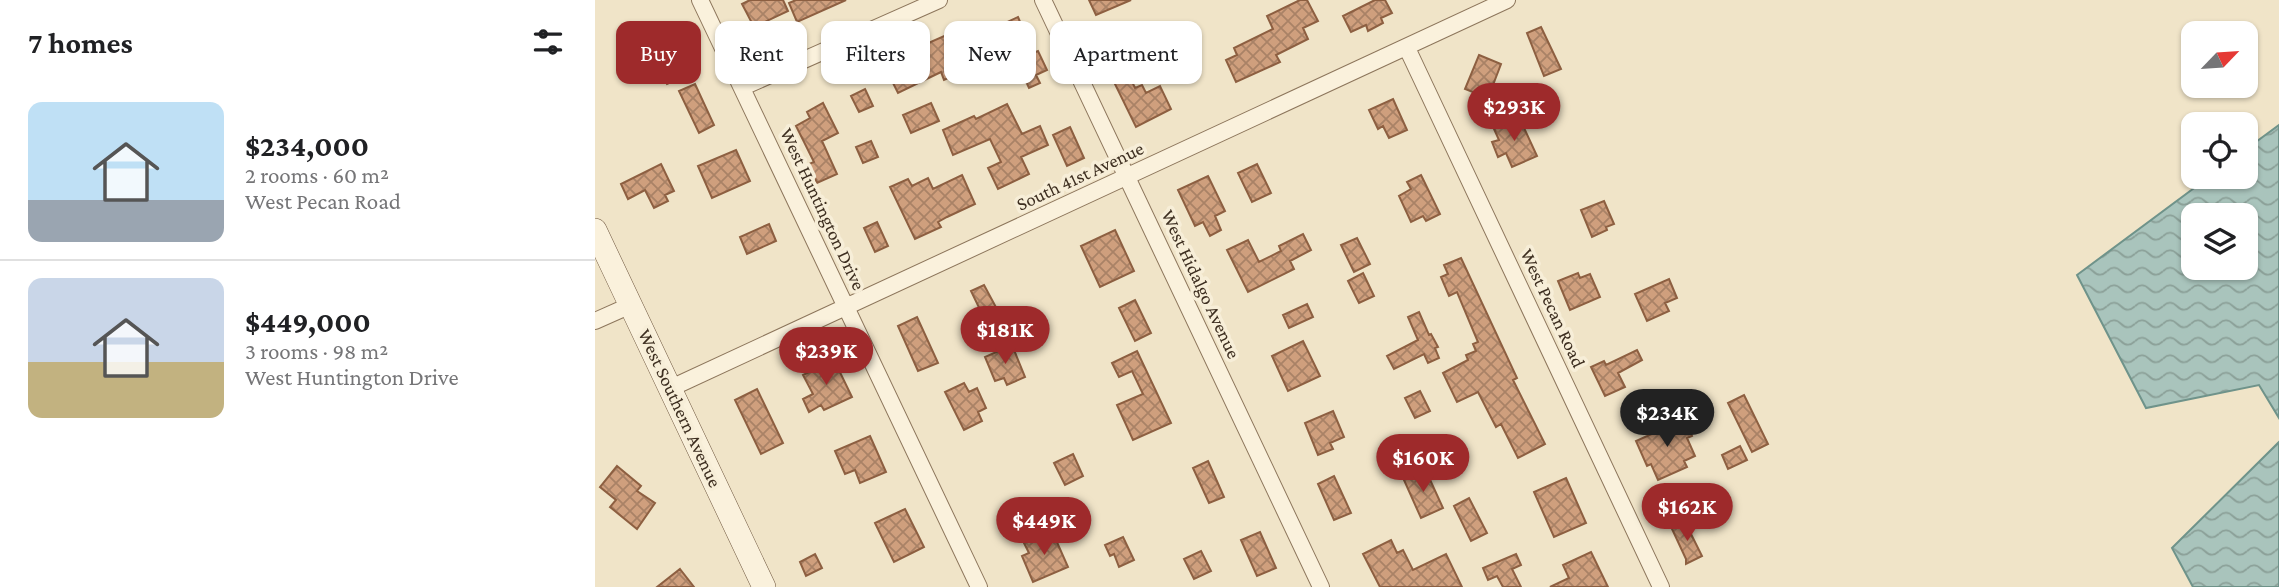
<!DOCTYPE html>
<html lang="en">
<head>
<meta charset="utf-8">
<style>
  :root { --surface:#fff; --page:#f6f6f6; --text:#202124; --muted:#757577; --line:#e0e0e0; --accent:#9e2a2b }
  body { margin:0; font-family:"Crimson Pro",serif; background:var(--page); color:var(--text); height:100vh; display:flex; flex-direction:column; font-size:26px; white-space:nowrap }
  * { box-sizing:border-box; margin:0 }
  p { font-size:23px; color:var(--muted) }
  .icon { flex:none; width:38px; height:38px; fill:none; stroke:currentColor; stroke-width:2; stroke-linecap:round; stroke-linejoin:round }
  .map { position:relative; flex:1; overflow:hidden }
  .details { display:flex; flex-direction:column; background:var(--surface); width:595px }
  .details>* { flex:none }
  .banner { position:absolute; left:21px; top:21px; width:665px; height:63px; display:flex; gap:14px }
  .needle { width:46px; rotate:65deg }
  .tools { position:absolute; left:1586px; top:21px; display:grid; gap:14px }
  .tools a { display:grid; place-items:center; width:77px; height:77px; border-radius:14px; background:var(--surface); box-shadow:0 2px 5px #0004; font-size:35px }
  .price { position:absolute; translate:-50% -60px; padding:0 16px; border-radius:24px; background:var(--accent); color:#fff; font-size:23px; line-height:46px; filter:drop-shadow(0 2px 4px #0008) }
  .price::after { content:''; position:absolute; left:50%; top:42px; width:21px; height:16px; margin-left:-10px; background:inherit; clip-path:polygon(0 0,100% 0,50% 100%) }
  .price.active { background:#222; color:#fff }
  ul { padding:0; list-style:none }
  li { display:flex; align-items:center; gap:21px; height:175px; padding:0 28px }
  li+li { border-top:2px solid var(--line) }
  li span { display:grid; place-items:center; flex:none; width:196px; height:140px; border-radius:14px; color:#555 }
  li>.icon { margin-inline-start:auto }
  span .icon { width:84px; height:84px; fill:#fffc; stroke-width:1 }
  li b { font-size:30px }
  h2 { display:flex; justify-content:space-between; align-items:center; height:84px; padding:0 28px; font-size:30px }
  .tag { padding:0 24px; border-radius:14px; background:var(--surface); box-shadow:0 2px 5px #0004; font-size:24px; line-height:63px }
  .tag.active { background:var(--accent); color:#fff }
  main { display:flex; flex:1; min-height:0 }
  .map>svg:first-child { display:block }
  .water { fill:url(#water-waves); stroke:#6f938a; stroke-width:2; fill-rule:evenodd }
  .building { fill:url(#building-cross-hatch); stroke:#8d5f41; stroke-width:2 }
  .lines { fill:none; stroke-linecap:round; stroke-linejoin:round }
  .street-casing { stroke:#8d765c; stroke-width:18 }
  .secondary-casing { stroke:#6f573f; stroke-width:24 }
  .street { stroke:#faf1dc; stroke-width:16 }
  .secondary { stroke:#faf1dc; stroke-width:23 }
  .labels { text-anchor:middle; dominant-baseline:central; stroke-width:7; stroke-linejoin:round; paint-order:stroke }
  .street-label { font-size:19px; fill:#3d2e20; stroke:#f7eed8 }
</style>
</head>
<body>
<main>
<section class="details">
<h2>7 homes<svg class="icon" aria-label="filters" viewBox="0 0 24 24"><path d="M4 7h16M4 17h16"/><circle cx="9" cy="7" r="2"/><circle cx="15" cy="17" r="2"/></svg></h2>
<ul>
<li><span style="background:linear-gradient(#bfe0f5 70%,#9aa5b1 0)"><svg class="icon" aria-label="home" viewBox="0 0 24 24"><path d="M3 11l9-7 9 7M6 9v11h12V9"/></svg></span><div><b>$234,000</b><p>2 rooms · 60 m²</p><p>West Pecan Road</p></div></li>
<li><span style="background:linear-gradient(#c9d6e8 60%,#c2b280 0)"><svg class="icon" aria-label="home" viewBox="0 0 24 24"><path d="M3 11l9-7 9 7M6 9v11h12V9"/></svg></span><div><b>$449,000</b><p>3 rooms · 98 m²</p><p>West Huntington Drive</p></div></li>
</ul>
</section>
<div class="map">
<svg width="1684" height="587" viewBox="0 0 1684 587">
  <defs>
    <pattern id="water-waves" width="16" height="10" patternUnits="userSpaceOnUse" patternTransform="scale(1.75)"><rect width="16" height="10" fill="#a9c4bc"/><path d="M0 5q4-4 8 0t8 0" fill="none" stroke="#8ba098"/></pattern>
    <pattern id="building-cross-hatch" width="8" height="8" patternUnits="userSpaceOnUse" patternTransform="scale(1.75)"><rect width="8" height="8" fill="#cf9f7d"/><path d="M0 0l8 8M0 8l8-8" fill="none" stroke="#a98266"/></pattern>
  </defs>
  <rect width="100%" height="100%" fill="#f0e4c8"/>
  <path class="water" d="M1684,125V418L1664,385L1551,408L1482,275L1614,177H1650V150ZM1598,215H1650V268H1598Z
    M1684,442V587H1598L1577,548Z"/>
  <path class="building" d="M155,0H188L193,11L159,27L147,4Z
    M201,0H251L202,22L194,3Z
    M494,0H536L501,15Z
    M705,0H712L723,21L708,28L713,39L681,55L685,62L641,82L631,60L642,55L639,48L678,29L672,16Z
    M780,0H790L797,13L786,18L788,23L773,31L771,25L756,32L748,16Z
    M423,17L438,53L443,51L452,70L441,75L445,83L434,88L421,60L425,59L408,24Z
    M946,27L966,69L949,76L932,33Z
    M365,29L381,66L349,80L346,72L303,93L288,63Z
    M72,41L88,77L72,84L56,48Z
    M884,55L906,64L893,98L870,89Z
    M597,56L605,71L590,78L582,63Z
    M533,73L540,88L547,85L551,93L565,86L576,109L541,127L518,80Z
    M100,84L119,125L104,133L84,91Z
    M270,89L278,106L264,112L256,96Z
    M798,99L812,130L794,138L788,126L783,129L774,110Z
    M228,103L243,133L227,141L242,174L222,183L214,164L219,162L201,126L215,118L212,112Z
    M336,103L344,121L316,133L308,115Z
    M412,104L427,134L445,126L453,145L426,157L434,174L403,189L393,168L406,162L395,139L358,155L348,130L379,116L381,119Z
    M924,117L942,156L917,167L911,153L903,157L897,142L904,140L899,129Z
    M475,127L489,158L472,166L458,135Z
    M276,141L283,157L268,163L261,147Z
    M141,150L155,181L117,198L103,166Z
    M66,164L79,191L70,195L73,201L59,208L50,190L33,199L26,184Z
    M662,164L676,193L657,202L643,173Z
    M367,175L380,204L352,217L343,222L346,227L320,239L295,187L313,179L317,186L333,178L338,189Z
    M826,175L845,214L831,221L828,216L816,222L804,196L816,189L812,182Z
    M613,176L630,211L620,216L626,230L615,236L608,222L600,226L583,190Z
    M1009,201L1019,224L1011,227L1012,230L997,237L986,210Z
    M282,222L293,246L280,252L269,228Z
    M174,224L181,241L152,254L145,237Z
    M520,230L539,271L505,287L486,246Z
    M708,234L716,250L695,261L699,269L653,292L632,250L653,240L664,262L686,251L684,246Z
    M762,238L775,264L759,272L746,245Z
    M866,258L922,378L918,380L950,444L923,458L906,424L901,427L883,392L862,402L848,373L873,360L871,355L881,351L878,344L883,342L862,292L854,296L846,277L853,274L849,265Z
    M768,273L779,296L764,303L753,281Z
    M983,273L985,278L995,274L1005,297L975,310L963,281Z
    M1074,279L1082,298L1070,303L1074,311L1052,321L1040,294Z
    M389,285L403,311L389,318L376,291Z
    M540,300L556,333L540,341L524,308Z
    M712,304L718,317L694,328L688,315Z
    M824,312L834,335L836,334L843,347L840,348L844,358L833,363L829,354L799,369L792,356L823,340L813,317Z
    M322,317L343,363L323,371L303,326Z
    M708,341L725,376L693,391L677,356Z
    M417,345L430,377L412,385L409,378L400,381L390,357Z
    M1042,350L1047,360L1023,373L1030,387L1010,396L996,367L1009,361L1011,365Z
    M542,351L576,423L538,440L522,405L548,394L537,371L524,377L517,363Z
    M239,360L257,397L229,410L226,405L214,412L208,399L218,394L208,375Z
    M369,383L374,392L382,388L391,408L383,412L387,421L369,430L350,392Z
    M162,389L188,443L166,454L140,400Z
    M825,391L835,411L820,418L810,398Z
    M1149,395L1173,444L1157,452L1133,403Z
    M738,411L749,437L735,443L738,449L723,455L710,423Z
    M1090,419L1097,436L1092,438L1100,456L1089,461L1092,467L1063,480L1056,464L1052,466L1041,441Z
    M275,436L291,472L265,483L260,470L250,474L240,451Z
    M1145,446L1152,460L1133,469L1127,455Z
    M478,454L488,476L470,485L459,463Z
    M613,461L629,497L614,503L598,468Z
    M22,466L46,486L42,491L60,503L42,529L15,507L21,500L5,487Z
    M831,471L848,508L826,518L809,480Z
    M739,476L756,513L739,520L723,484Z
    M971,478L991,523L959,537L939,492Z
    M874,498L892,533L876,541L859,506Z
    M310,509L329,547L299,562L280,523Z
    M1090,522L1107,556L1091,564V559L1077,529Z
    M457,531L473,567L438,582L427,556L434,553L429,543Z
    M665,532L681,568L662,576L646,540Z
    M528,537L539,560L524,567L519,554L515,556L510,545Z
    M796,540L802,553L808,550L818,570L851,554L867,587H785L768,554Z
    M606,551L616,571L599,579L589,559Z
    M996,552L1013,587H955L974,578L968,565Z
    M220,554L227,568L211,576L205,562Z
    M921,554L926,565L917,569L926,587H908L902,576L893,580L888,568Z
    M85,569L99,587H62Z"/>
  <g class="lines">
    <defs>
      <path id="street" d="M105,0L384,587
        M448,0L726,587
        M812,48L1066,587
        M148,87L344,0
        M0,321L36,305
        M76,388L912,0"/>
      <path id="secondary" d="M0,230L169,587"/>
    </defs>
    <use href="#street" class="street-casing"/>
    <use href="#secondary" class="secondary-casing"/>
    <use href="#street" class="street"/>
    <use href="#secondary" class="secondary"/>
  </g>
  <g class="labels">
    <g class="street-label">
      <text transform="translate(485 176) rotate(-25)">South 41st Avenue</text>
      <text transform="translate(228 209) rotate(65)">West Huntington Drive</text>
      <text transform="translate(606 284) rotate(65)">West Hidalgo Avenue</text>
      <text transform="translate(958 308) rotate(65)">West Pecan Road</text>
      <text transform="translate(85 408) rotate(65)">West Southern Avenue</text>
    </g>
  </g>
</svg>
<div class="tools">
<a><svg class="needle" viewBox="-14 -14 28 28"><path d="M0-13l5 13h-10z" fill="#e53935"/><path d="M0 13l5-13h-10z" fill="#757577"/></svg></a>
<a><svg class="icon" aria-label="locate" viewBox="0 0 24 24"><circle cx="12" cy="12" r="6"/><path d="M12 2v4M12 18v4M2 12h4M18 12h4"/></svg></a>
<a><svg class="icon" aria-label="layers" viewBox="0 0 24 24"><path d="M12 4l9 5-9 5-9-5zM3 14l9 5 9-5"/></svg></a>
</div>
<b class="price" style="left:919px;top:143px">$293K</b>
<b class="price" style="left:410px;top:366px">$181K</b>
<b class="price" style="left:231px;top:387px">$239K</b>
<b class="price active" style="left:1072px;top:449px">$234K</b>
<b class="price" style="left:828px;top:494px">$160K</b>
<b class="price" style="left:1092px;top:543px">$162K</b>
<b class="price" style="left:449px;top:557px">$449K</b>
<div class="banner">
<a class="tag active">Buy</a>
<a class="tag">Rent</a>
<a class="tag">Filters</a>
<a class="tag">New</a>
<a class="tag">Apartment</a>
</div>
</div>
</main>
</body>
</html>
